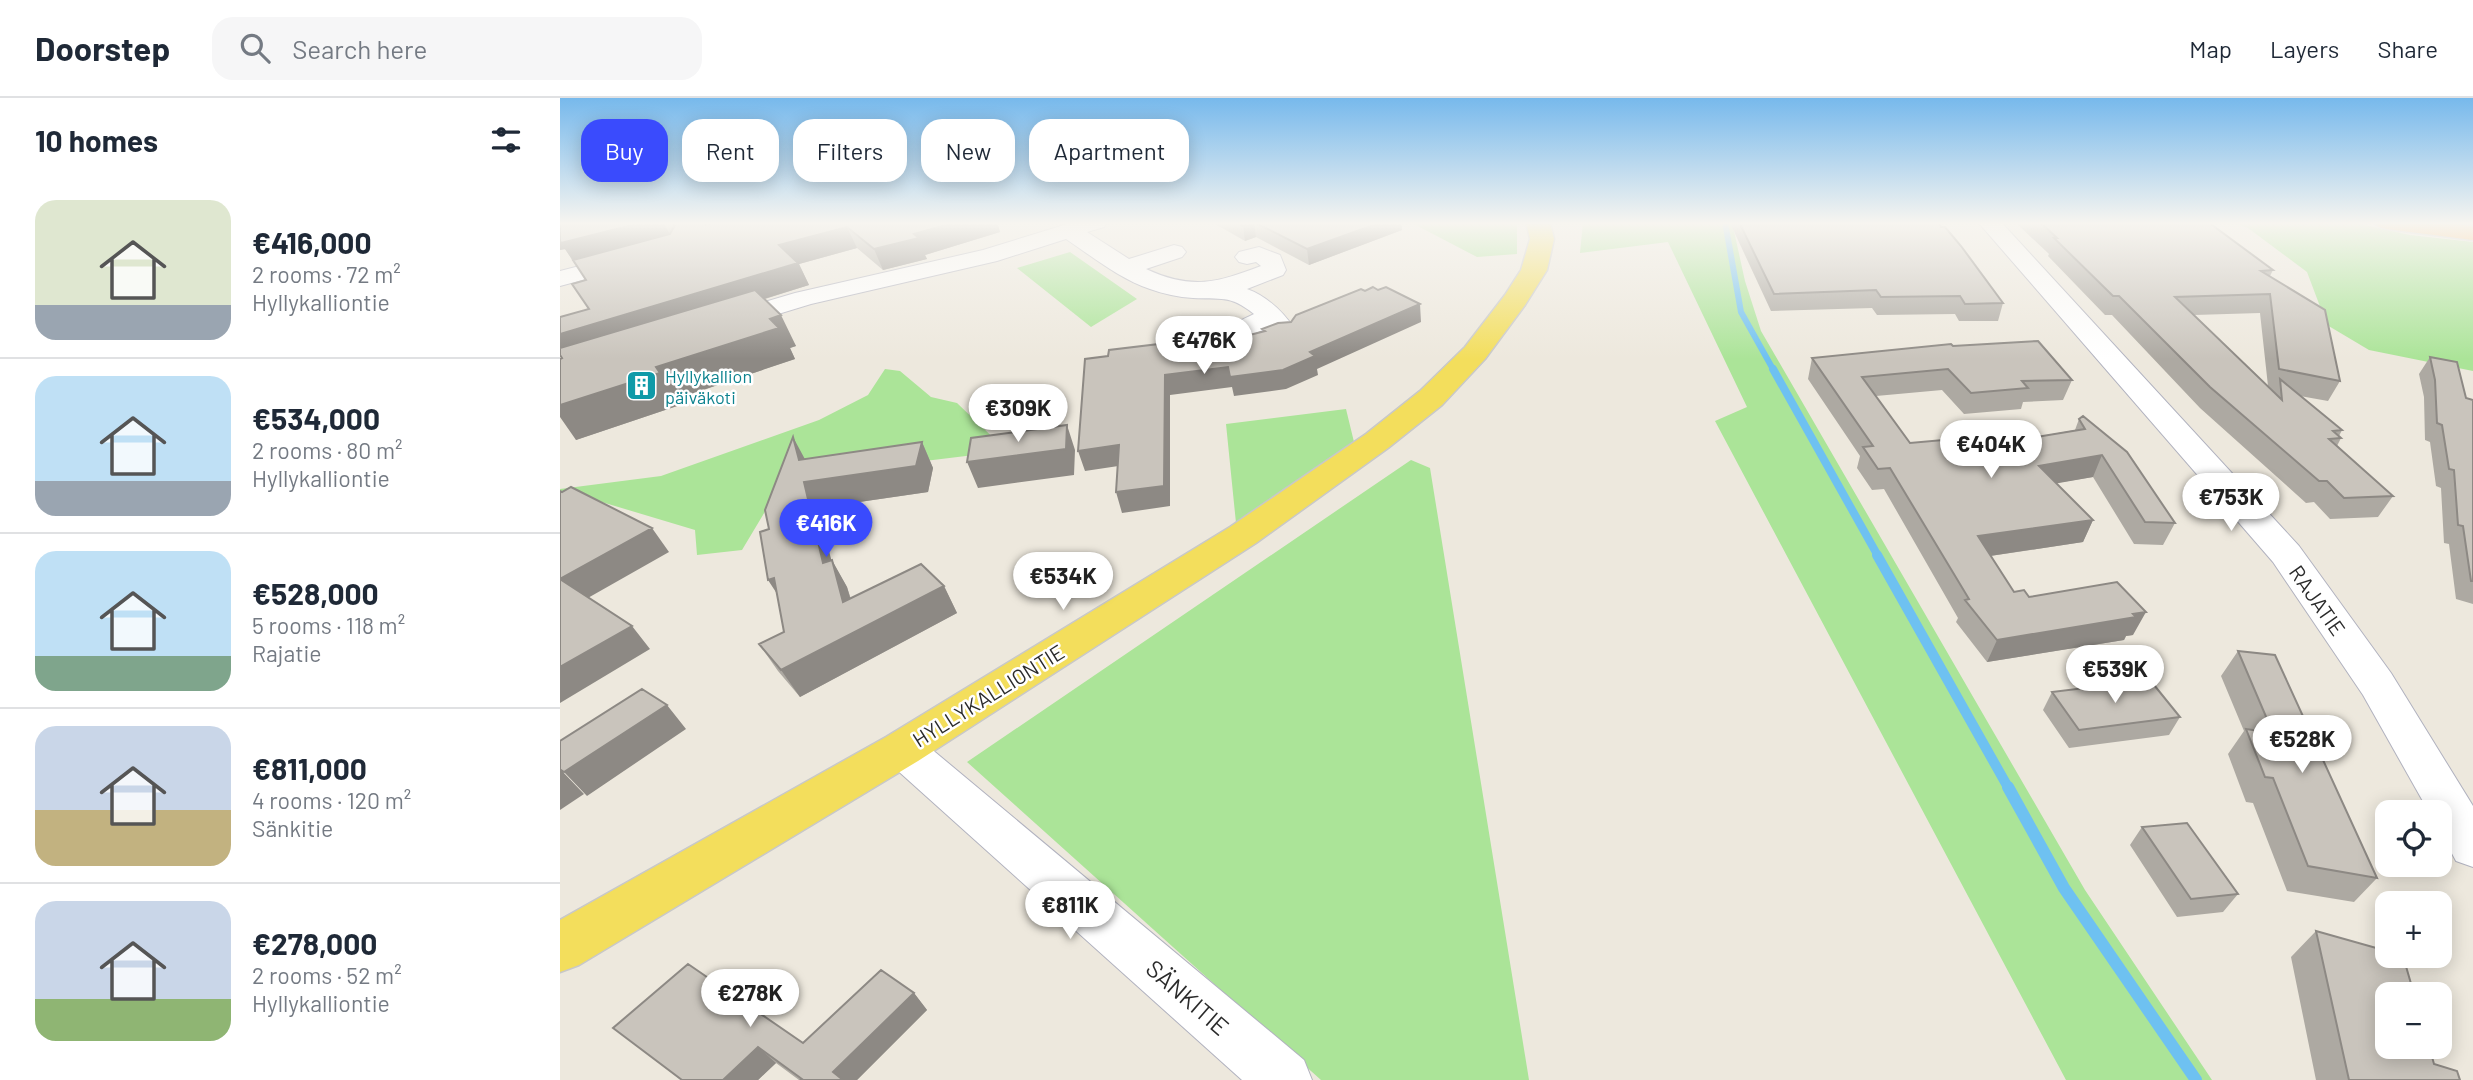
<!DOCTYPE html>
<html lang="en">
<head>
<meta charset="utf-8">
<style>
  :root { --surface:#fff; --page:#f6f6f7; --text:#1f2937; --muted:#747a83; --line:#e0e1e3; --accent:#3a4bfd }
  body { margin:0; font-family:Barlow,sans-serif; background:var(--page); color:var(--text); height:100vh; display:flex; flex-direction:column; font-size:26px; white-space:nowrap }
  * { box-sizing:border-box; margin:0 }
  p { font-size:23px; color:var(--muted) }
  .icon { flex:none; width:38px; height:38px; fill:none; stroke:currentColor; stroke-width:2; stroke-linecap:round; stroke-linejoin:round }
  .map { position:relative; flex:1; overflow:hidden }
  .sheet { display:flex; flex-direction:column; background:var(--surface); width:560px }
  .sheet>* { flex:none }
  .banner { position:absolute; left:21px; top:21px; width:665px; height:63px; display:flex; gap:14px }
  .controls { position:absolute; left:1815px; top:702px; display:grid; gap:14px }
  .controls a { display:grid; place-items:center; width:77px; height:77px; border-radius:14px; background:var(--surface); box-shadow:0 4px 18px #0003; font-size:35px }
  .price { position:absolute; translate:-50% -60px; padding:0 16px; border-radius:24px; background:#fff; color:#222; font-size:23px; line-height:46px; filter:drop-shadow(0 2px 4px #0008) }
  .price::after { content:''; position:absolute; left:50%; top:42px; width:21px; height:16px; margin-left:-10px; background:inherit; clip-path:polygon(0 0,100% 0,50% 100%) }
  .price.selected { background:var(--accent); color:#fff }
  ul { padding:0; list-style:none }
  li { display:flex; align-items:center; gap:21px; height:175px; padding:0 35px }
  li+li { border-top:2px solid var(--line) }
  li span { display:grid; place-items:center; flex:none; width:196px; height:140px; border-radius:21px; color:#555 }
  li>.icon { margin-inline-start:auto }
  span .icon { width:84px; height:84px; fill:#fffc; stroke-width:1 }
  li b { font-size:30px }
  h2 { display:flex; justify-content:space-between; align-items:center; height:84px; padding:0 35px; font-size:30px }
  .tag { padding:0 24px; border-radius:21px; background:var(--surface); box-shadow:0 4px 18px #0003; font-size:24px; line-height:63px }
  .tag.selected { background:var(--accent); color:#fff }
  header { display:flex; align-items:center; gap:42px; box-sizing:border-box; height:98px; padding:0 35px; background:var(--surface); border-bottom:2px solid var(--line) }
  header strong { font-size:33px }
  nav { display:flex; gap:38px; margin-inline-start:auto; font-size:24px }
  .search { width:490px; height:63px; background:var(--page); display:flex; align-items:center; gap:18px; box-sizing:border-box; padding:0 24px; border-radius:21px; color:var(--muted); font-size:26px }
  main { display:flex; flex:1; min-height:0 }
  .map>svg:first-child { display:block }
  .green { fill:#abe498 }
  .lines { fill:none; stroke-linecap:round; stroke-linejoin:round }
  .stream-far3 { stroke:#6ec1f1; stroke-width:6 }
  .stream-far2 { stroke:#6ec1f1; stroke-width:8 }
  .stream-far1 { stroke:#6ec1f1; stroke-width:10 }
  .stream { stroke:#6ec1f1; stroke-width:12 }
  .minor-casing { stroke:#b1b2bf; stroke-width:2 }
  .major-casing { stroke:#c8c8c8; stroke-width:3 }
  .highway-casing { stroke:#c8c8c8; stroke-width:3 }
  .minor { fill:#fff; fill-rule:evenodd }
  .major { fill:#f3de5c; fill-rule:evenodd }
  .highway { fill:#ffb056; fill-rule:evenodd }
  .wall { fill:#ada9a2; fill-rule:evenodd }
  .shaded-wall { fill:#8d8984 }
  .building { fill:#c9c4bc; stroke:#8d8984; stroke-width:2 }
  .labels { text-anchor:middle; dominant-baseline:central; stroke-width:5; stroke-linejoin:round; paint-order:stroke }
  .far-culture-label { font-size:18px; fill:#0d838f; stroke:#fff; text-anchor:start }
  .street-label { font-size:21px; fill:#2b2b2b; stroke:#fff }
  .near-street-label { font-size:24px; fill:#2b2b2b; stroke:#fff }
</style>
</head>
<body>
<header>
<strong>Doorstep</strong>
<div class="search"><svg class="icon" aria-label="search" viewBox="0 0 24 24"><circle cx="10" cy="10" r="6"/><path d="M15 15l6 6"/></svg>Search here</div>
<nav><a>Map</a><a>Layers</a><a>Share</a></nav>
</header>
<main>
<section class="sheet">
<h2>10 homes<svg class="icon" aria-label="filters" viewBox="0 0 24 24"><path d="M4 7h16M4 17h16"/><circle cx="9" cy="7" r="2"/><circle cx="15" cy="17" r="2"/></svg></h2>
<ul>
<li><span style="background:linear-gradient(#dfe7d0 75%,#9aa5b1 0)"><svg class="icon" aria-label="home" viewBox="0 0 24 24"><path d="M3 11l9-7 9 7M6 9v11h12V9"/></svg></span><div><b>€416,000</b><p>2 rooms · 72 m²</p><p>Hyllykalliontie</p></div></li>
<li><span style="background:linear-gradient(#bfe0f5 75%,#9aa5b1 0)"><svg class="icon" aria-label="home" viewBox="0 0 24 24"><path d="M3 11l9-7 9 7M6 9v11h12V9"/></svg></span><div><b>€534,000</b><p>2 rooms · 80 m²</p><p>Hyllykalliontie</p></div></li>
<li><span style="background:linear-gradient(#bfe0f5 75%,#7fa58c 0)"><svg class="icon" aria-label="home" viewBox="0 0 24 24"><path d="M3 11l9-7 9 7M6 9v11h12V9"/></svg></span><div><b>€528,000</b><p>5 rooms · 118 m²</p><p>Rajatie</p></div></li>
<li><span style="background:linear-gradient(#c9d6e8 60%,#c2b280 0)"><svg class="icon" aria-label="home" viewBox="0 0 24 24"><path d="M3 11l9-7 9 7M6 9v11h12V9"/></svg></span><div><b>€811,000</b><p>4 rooms · 120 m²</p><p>Sänkitie</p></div></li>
<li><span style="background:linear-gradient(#c9d6e8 70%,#8fb573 0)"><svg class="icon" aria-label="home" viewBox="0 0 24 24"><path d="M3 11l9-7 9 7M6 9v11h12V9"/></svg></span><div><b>€278,000</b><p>2 rooms · 52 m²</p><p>Hyllykalliontie</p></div></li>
</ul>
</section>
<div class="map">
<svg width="1913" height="982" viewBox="0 0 1913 982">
  <rect width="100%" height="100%" fill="#ede8dd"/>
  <path class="green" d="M850,124H957V156L917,159Z
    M1023,124H1172L1185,183L1201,233L1525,792L1652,982H1506L1155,323L1187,309L1108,144L1020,155Z
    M1672,124H1792L1850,137L1913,144V273L1809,252L1767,227L1747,174L1688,130Z
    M510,154L577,201L531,229L457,170Z
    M325,271L340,273L371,299L397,305L447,353L225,380L182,452L137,457L135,432L35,402L0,395V391L101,378L259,322L308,297Z
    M786,311L794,344L676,425L666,326Z
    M851,362L870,370L969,982H761L407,664Z"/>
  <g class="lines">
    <path class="stream-far3" d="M1165,124L1181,214L1214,273"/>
    <path class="stream-far2" d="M1213,271L1318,458"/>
    <path class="stream-far1" d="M1317,457L1449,691"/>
    <path class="stream" d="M1448,689L1504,790L1636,982"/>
    <defs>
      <path id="minor" d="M514,124H547L544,129L527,134L569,161L614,147L622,149L626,154L622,159L586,171C632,192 656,185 701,168L696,164L687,166L679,164L675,159L679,154L699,149L720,157L726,172L723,177L687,191C709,199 724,215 737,234L733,240C720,243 715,240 707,230L696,235L695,241L699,247L695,253L685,255L675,253L667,241C671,225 680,223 694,216C669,196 661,202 633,200C618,199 604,196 590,191C560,181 533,159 506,141L437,163L251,206L166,232L157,230L153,224L157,218L235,195L423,152Z
        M1418,124H1441L1739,448L1831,575L1913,708V769L1896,763L1880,733V714H1869L1803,597L1713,464Z
        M70,155L78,157L82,162L78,167L0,188V173Z
        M342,634L357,639L744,962L752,982H682L327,663L321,651L327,639Z"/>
      <path id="major" d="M966,124H990L994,141L987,172L965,207L925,261L882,307L828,350L696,445L358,663L19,867L0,874V822L326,639L670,429L806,336L860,293L905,249L945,197L961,172L970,141Z"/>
      <path id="highway" d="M1815,124H1881L1913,128V142L1827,131L1819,129Z"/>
    </defs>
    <use href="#minor" class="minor-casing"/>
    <use href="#major" class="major-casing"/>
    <use href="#highway" class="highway-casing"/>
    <use href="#minor" class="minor"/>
    <use href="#major" class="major"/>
    <use href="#highway" class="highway"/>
  </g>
  <path class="wall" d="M0,124H142L146,127L160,124H437L440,134L365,157L367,161L323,172L297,150L239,166L249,187L205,201L236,248L230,250L235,261L116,301L120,307L16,342L2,260L28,211L26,182L5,151L0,152Z
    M657,124H841L842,132L749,167L696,139L685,143L657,127Z
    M1171,124H1378L1443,205L1438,223H1399L1395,216L1317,217L1312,210L1211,213L1171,127Z
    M1455,124H1648L1713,172L1710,178L1780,283L1768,303L1740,298L1782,332L1779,338L1781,340L1777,348L1833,398L1818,419L1770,421L1754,404L1746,405L1640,310L1552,217H1545L1488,158L1489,156ZM1700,215L1708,288L1634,217Z
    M1393,248L1512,282L1503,302L1463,304L1461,311L1404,316L1382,292L1316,298L1350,345L1435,346L1515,332L1519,321L1615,425L1603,447L1574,446L1533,379L1496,385L1533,422L1523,444L1430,458L1454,494L1573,537L1566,538L1564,542L1427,564L1396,524L1398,520L1324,391L1312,392L1297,370L1300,358L1248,281L1252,260Z
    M1870,259L1906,300L1913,302V506L1896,501L1889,446L1884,445L1881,390L1876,388L1870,344L1865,342L1864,299L1859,276Z
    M362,344L373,370L368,394L258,410L271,463H272L287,489L291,501L384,488L397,515L240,599L218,573L199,546L224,534L209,431L245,361Z
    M1678,553L1817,780L1794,804L1727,793L1693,705L1686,704L1668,656L1684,633L1661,578Z
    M1492,594L1620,619L1609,637L1509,650L1483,612Z
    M1582,729L1678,796L1663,814L1617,819L1570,747Z
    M1756,833L1874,966L1900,982H1756L1731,859Z
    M354,895L367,912L297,982H239L216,965L198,982H121L53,930L243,945Z"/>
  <path class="shaded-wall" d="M84,124H103L112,140L15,166L1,145Z
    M397,124H437L440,134L365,157L367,161L323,172L314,151L354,136Z
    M694,124L696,139L685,143L683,128Z
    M822,124H841L842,132L749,167L747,151Z
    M287,129L297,150L239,166L249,187L6,262L0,253V236L219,147Z
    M0,143L5,151L0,152Z
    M860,206L861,224L757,271L758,277L726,291L674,298L672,289L610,297V408L562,415L556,394L605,277L750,254Z
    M221,217L236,248L230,250L235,261L116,301L120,307L16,342L0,319V307L96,269L210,221Z
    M507,327L515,352L514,377L418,390L407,364Z
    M233,339L247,365L362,344L373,370L368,394L258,410L279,492L263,465Z
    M559,347L565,367L525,373L518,353Z
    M1542,357L1533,379L1471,390L1479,368Z
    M1533,422L1523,444L1410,461L1418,438Z
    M92,430L109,454L19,505L0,481Z
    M272,462L287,489L299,531L283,504Z
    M214,480L225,508L208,482Z
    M384,488L397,515L240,599L221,572Z
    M1586,514L1573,537L1566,538L1564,542L1427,564L1437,542Z
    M72,528L90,551L0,605V569Z
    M107,607L126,631L27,698L4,674Z
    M1,672L24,696L0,712V673Z
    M354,895L367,912L297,982H280L273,974Z
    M198,949L216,965L198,982H163Z"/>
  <path class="building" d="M0,124H84L1,145L0,143Z
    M112,124H142L146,127L160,124H397L354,136L359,140L314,151L287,129L219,147L238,165L0,236V219L29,211L12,186L26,182L13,162L110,136L115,127Z
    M675,124H822L747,151L694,124L683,128Z
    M1179,124H1378L1381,129H1385L1401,148L1443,205L1405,206L1400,198L1321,199L1316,192L1214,196Z
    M1480,124H1648L1713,172L1701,173L1765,212L1780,283L1719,271L1710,196L1615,199L1722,302L1720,281L1782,332L1773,333L1781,340L1769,341L1833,398L1784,400L1767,383H1759L1650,289L1559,198H1553L1494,140H1497Z
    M813,189L818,192L826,189L860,206L750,254L755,258L723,272L670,279L668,269L605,277L604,388L556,394L559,347L518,353L525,261L548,258L549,252L674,237L682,239L705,233L702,231L718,225L731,224L736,217L801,191L805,193Z
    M195,192L221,217L210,221L219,230L96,269L100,275L0,307V261L2,260L0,257V250Z
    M1478,243L1512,282L1462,283L1468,290L1411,295L1388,271L1302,279L1350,345L1428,338L1435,346L1525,331L1519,321L1523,318L1567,354L1615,425L1585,424L1542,357L1479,368L1533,422L1418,438L1454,494L1464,492L1469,499L1557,484L1586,514L1573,516L1576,519L1437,542L1405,502L1409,501L1330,370L1318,371L1303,349L1313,348L1252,260L1391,246L1393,248Z
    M1870,259L1897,264L1906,300L1913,302V483H1911L1903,428L1898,427L1894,372L1889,371L1882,327L1877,325L1875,282Z
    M507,327L506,351L407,364L411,340Z
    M233,339L239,362L362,344L356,368L244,384L263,465L272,462L283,504L361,466L384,488L221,572L199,546L224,534L214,480L208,482L200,434L209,431L205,412Z
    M11,389L92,430L0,481L72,528L0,569V393L2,394Z
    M1678,553L1715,557L1817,780L1748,768L1713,680L1705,679L1686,631L1713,635Z
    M1590,582L1620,619L1519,632L1492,594Z
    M82,591L107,607L4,674L1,672L0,673V643Z
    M1627,725L1678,796L1631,801L1582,729Z
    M1756,833L1827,853V858H1843L1854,896H1827V948H1869L1874,966L1897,973L1900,982H1789Z
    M128,866L243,945L321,872L354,895L273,974L283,982H240L242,981L198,949L163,982H122L53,930Z"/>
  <linearGradient id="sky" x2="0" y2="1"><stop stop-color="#77b9ec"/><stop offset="0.48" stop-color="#f7f5f0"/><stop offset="1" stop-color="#f7f5f0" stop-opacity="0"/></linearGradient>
  <rect width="1913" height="261" fill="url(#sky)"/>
  <defs>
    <symbol id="building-square" viewBox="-11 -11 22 22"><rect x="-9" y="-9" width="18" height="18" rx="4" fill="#0f9aa8" stroke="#fff"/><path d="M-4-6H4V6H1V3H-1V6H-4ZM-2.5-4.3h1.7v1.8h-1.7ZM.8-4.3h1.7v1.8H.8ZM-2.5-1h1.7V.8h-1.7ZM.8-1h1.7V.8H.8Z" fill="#fff"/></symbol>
  </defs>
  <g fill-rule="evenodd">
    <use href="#building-square" x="64" y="270" width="35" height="35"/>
  </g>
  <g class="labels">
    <g class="far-culture-label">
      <text x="105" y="278">Hyllykallion<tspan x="105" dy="21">päiväkoti</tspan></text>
    </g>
    <g class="street-label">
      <text transform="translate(1758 502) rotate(55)">RAJATIE</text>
      <text transform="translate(428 597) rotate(-32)">HYLLYKALLIONTIE</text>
    </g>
    <g class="near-street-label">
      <text transform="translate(628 899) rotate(41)">SÄNKITIE</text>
    </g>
  </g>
</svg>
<div class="controls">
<a><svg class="icon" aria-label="locate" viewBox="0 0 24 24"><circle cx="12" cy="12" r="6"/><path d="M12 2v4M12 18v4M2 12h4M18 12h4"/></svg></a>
<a>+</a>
<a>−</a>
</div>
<b class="price" style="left:644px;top:278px">€476K</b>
<b class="price" style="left:458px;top:346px">€309K</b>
<b class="price" style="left:1431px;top:382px">€404K</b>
<b class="price" style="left:1671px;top:435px">€753K</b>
<b class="price selected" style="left:266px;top:461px">€416K</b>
<b class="price" style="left:503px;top:514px">€534K</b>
<b class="price" style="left:1555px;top:607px">€539K</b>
<b class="price" style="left:1742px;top:677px">€528K</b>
<b class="price" style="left:510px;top:843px">€811K</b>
<b class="price" style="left:190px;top:931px">€278K</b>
<div class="banner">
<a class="tag selected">Buy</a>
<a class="tag">Rent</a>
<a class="tag">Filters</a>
<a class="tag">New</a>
<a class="tag">Apartment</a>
</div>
</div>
</main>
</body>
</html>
